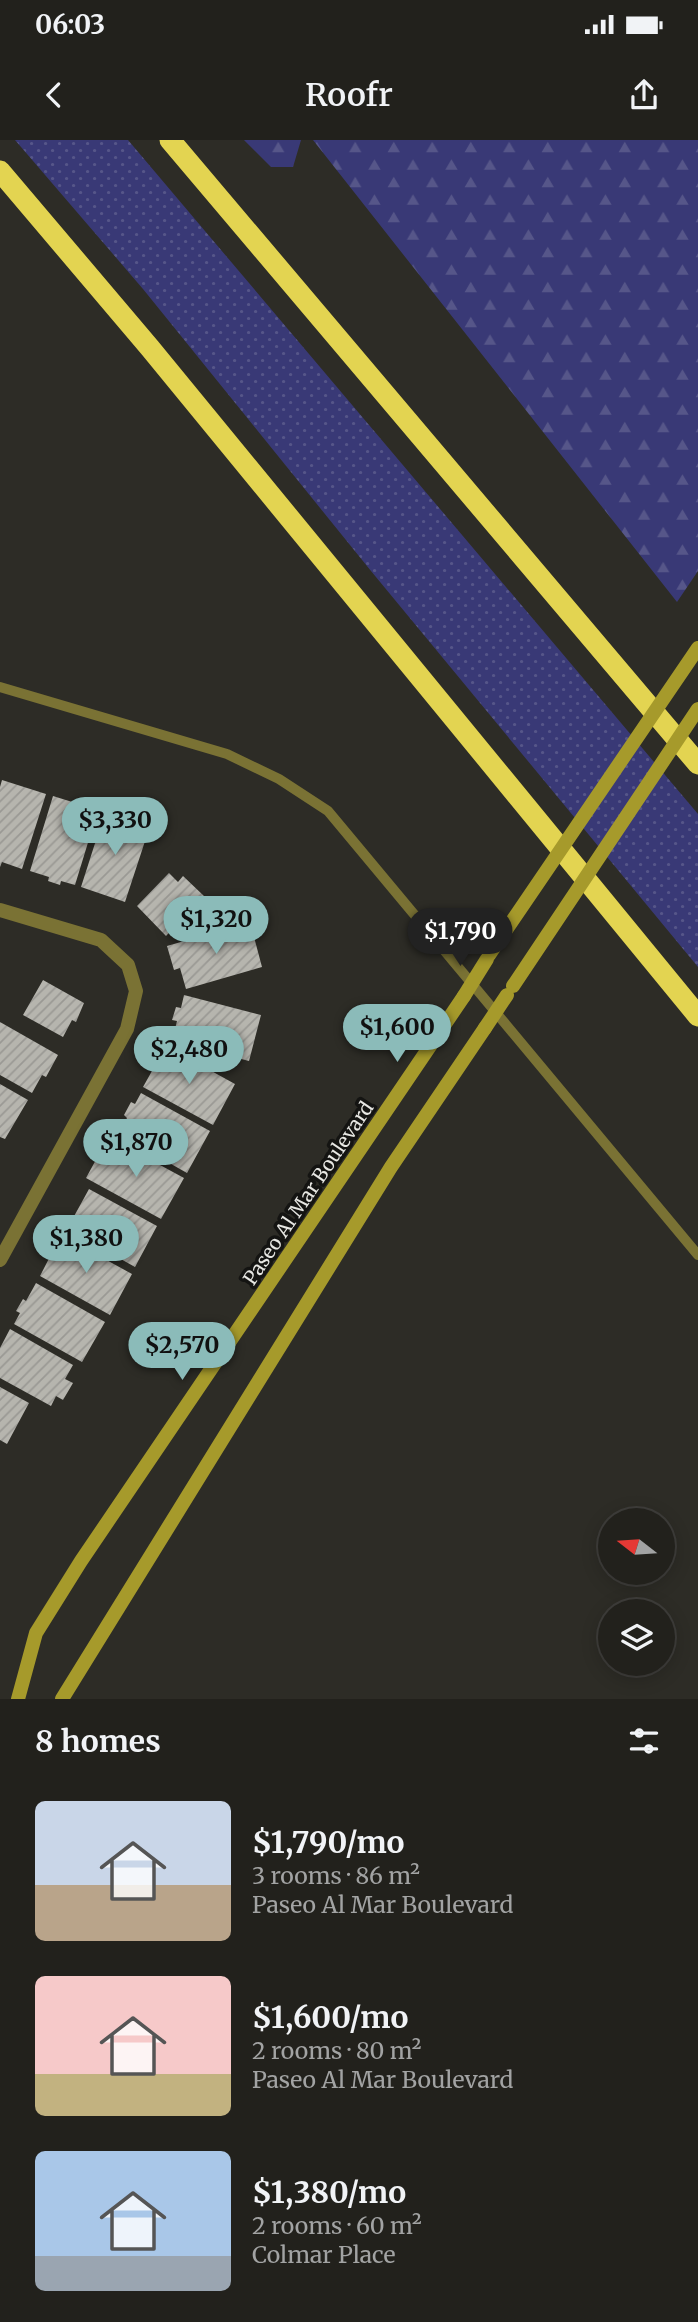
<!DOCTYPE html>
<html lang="en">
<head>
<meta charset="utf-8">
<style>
  :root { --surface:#22211c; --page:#2e2e29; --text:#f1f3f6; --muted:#a2a3a3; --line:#3f3e3b; --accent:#8bbbb9 }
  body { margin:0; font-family:Merriweather,serif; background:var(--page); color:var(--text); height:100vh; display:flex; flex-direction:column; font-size:26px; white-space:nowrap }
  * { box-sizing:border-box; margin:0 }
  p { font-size:23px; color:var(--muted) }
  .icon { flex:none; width:38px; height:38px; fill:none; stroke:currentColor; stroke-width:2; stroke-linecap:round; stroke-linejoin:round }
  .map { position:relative; height:1559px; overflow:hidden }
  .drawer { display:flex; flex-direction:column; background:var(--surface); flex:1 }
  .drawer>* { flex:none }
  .needle { width:46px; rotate:287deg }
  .tools { position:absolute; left:598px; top:1368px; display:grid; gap:14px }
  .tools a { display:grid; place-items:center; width:77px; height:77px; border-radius:50%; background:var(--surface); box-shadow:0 4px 18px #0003,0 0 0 2px var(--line); font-size:35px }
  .price { position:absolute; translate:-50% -60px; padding:0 16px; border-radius:24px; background:var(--accent); color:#111; font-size:23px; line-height:46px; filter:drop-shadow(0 2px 4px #0008) }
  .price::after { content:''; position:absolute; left:50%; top:42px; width:21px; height:16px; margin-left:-10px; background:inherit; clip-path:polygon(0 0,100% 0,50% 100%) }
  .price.current { background:#222; color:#fff }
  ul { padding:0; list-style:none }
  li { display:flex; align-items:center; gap:21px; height:175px; padding:0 35px }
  li span { display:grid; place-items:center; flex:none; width:196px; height:140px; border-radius:10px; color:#555 }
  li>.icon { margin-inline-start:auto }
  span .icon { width:84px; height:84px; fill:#fffc; stroke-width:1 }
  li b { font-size:30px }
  h2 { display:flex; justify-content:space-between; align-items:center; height:84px; padding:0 35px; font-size:30px }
  .status { display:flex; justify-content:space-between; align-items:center; height:49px; padding:0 35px; background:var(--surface); direction:ltr }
  .status svg { height:19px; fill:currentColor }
  header { display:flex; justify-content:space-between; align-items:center; height:91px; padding:0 35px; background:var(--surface); font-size:32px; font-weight:600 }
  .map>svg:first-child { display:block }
  .green { fill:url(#green-dots) }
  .forest { fill:url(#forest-firs) }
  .building { fill:url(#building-hatch) }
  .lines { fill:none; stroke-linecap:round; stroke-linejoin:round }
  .lane { stroke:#7a7234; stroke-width:10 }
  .street { stroke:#7a7234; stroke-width:14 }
  .secondary { stroke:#a69a2b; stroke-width:14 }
  .highway { stroke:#e3d451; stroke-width:21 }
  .secondary-bridge { stroke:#a69a2b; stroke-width:14 }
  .labels { text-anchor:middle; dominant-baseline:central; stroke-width:7; stroke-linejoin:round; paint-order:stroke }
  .street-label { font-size:19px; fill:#e7e7e3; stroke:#141412 }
</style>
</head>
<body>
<div class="status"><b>06:03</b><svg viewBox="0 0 49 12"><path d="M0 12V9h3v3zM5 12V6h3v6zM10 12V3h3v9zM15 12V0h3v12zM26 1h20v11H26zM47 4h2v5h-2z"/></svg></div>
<header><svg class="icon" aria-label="back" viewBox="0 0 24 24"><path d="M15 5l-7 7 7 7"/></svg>Roofr<svg class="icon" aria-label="share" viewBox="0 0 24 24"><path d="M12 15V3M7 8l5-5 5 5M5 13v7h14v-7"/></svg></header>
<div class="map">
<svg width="698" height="1559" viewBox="0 0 698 1559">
  <defs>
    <pattern id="green-dots" width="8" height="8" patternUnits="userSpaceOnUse" patternTransform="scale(1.75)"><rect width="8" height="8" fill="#393976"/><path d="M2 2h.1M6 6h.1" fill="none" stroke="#565689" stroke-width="1.8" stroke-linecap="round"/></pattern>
    <pattern id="forest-firs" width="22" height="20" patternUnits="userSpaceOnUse" patternTransform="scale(1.75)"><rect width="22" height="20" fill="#393976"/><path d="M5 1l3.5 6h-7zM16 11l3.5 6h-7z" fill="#565689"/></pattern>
    <pattern id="building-hatch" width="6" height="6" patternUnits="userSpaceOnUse" patternTransform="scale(1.75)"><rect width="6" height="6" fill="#b6b5ae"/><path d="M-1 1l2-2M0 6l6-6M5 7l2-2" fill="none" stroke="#9a9994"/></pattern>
  </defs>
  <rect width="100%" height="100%" fill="#2d2c26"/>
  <path class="green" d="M15,0H128L698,674V827L371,431L143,149Z"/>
  <path class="forest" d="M244,0H301L293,27H271Z
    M313,0H698V431L677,462Z"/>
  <path class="building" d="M2,640L46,654L22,729L2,722L0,727V647Z
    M53,656L98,670L75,745L61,741L60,745L48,741L49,737L30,731Z
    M105,672L150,686L125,762L81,747Z
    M169,733L178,742L183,736L204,756L166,796L137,766Z
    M250,782L262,827L186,849L180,828L174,830L167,806Z
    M43,840L84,863L76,882L72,880L63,897L23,875Z
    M184,855L261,875L249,921L172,901L177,881L172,880L176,867L181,868Z
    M0,882L58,915L46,937L42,935L32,953L0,935Z
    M166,906L235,944L213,985L143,947Z
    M0,944L28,960L5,999L0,997Z
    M141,953L210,991L187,1033L118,994L127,978L124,975L131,962L135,964Z
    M114,1000L184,1038L161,1079L86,1038L98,1016L104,1019Z
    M89,1049L157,1086L135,1127L67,1089Z
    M61,1095L132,1134L110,1175L40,1136Z
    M36,1143L105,1182L82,1222L14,1184L20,1173L16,1171L23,1159L26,1161Z
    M10,1189L73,1225L65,1239L73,1243L63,1260L56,1256L51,1266L0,1238V1208Z
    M0,1247L29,1263L7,1304L0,1300Z"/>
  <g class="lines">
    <path class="lane" d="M0,547L227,614L279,639L328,671L698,1115"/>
    <path class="street" d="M0,770L101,800L128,825L136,851L127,889L0,1120"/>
    <path class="secondary" d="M18,1559L36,1493L81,1421L464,856
      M62,1559L391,1027L485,888"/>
    <path class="highway" d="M170,0L698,624
      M0,31L150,208L698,876"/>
    <path class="secondary-bridge" d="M489,815L698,508
      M513,846L698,569
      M464,856L487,819
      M485,888L507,855"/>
  </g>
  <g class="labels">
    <g class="street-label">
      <text transform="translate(308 1053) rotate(-56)">Paseo Al Mar Boulevard</text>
    </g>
  </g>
</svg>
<div class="tools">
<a><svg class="needle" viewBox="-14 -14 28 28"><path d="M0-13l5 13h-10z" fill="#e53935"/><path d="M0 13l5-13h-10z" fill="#a2a3a3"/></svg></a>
<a><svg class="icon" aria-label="layers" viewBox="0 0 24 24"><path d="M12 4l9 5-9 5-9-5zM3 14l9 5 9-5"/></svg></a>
</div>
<b class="price" style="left:115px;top:717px">$3,330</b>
<b class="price" style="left:216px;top:816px">$1,320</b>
<b class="price current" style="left:460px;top:828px">$1,790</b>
<b class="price" style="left:397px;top:924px">$1,600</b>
<b class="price" style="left:189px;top:946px">$2,480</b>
<b class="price" style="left:136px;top:1039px">$1,870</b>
<b class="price" style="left:86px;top:1135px">$1,380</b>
<b class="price" style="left:182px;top:1242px">$2,570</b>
</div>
<section class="drawer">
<h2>8 homes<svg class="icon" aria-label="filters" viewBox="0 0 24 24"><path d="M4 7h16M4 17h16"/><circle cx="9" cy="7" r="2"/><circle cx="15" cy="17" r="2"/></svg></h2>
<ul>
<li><span style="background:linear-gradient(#c9d6e8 60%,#b9a48a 0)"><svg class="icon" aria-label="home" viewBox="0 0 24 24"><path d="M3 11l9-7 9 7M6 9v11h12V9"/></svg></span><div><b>$1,790/mo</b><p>3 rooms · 86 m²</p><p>Paseo Al Mar Boulevard</p></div></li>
<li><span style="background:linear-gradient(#f6c9c9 70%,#c2b280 0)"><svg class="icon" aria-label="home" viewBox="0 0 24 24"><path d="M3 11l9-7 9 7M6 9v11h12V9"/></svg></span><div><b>$1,600/mo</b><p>2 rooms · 80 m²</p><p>Paseo Al Mar Boulevard</p></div></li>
<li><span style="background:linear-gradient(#a9c7e8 75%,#9aa5b1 0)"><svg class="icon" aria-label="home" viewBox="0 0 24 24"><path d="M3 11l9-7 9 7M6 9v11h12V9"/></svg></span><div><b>$1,380/mo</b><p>2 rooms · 60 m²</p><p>Colmar Place</p></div></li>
</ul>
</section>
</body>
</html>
